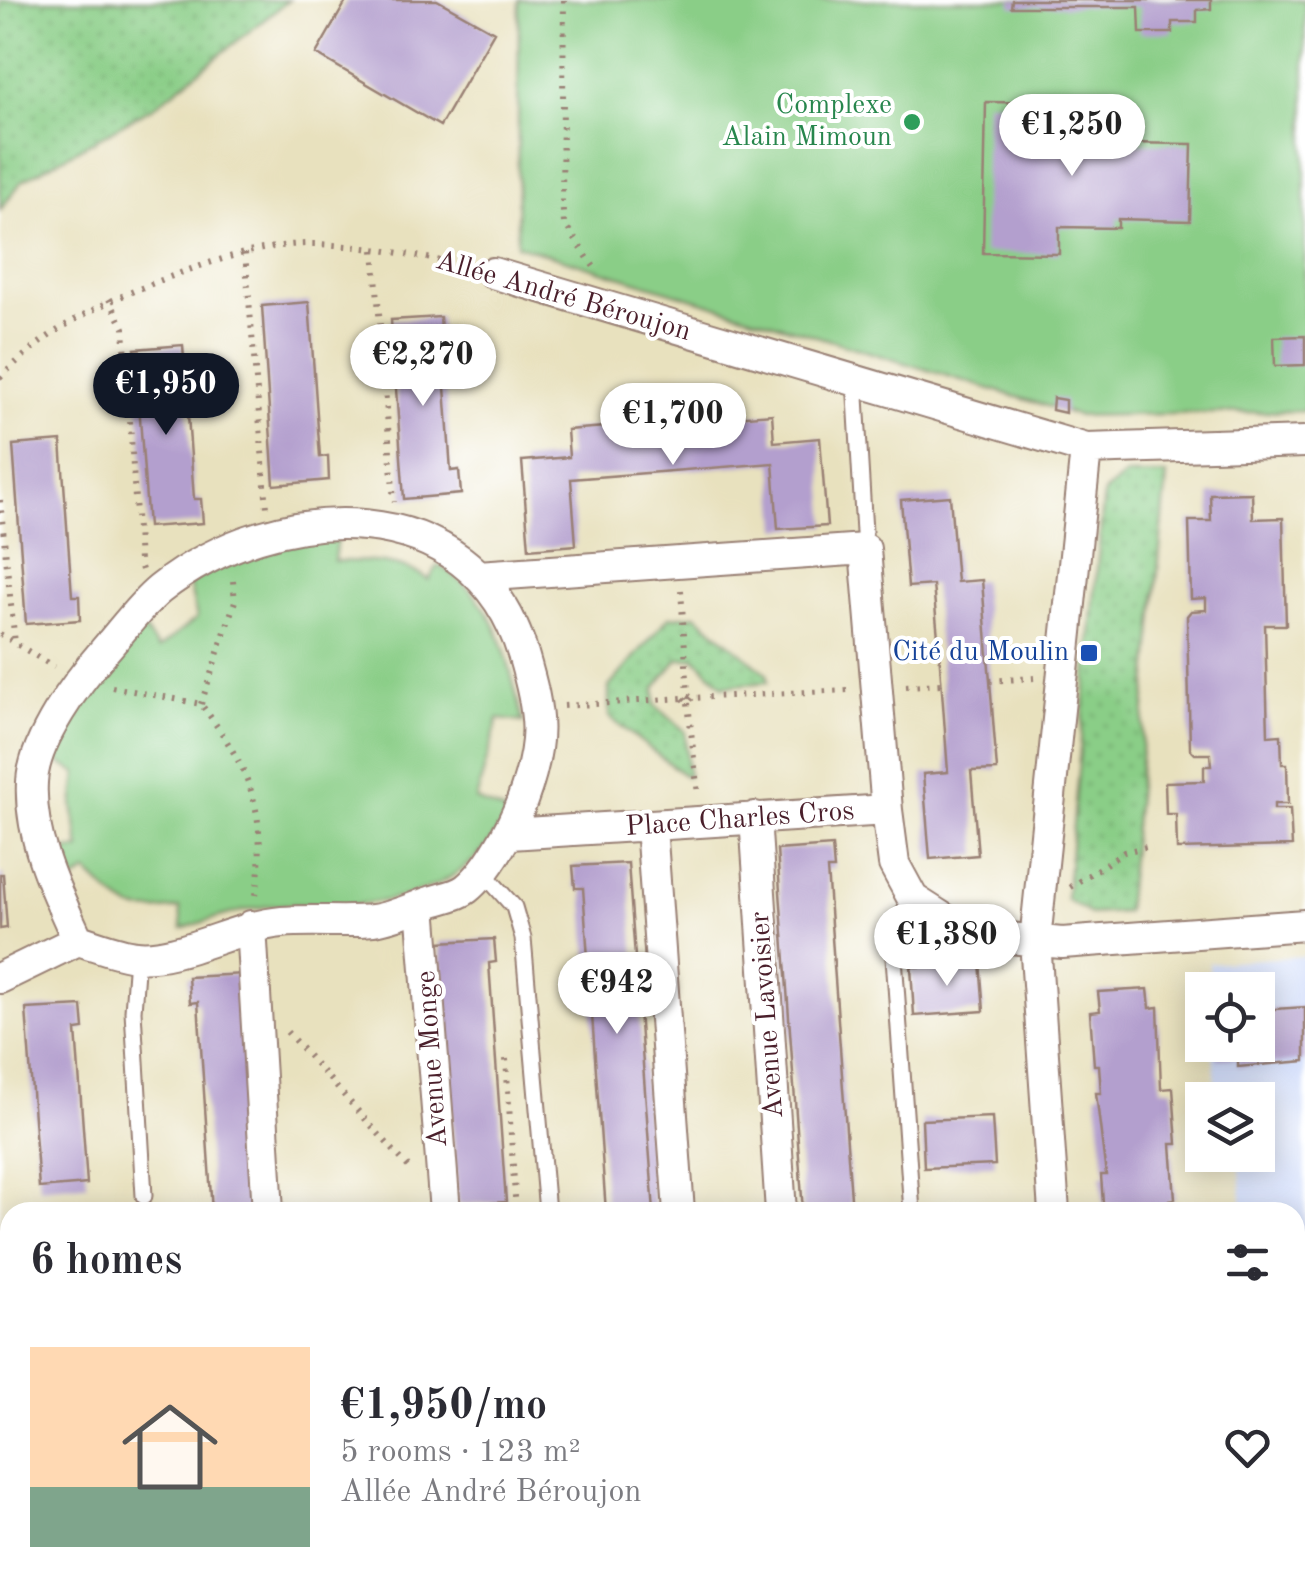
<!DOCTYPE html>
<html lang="en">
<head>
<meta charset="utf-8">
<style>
  :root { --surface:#fff; --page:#f2f2f3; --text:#2b2b33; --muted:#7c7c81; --line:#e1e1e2; --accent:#111827 }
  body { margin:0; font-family:"Old Standard TT",serif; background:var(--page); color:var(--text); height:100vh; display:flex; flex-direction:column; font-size:38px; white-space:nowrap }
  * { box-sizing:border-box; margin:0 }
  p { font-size:32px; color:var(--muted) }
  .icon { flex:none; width:55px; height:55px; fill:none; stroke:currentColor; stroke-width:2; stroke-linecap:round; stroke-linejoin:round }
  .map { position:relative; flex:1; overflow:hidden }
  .details { position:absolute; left:0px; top:1202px; width:1305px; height:392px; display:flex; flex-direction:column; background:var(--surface); border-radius:30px 30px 0 0; box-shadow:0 5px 25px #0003 }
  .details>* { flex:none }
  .tools { position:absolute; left:1185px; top:972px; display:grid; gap:20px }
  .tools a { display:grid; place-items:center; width:90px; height:90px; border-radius:0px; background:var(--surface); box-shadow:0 5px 25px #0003; font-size:50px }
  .price { position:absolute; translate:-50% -85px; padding:0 22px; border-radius:35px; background:#fff; color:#222; font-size:32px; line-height:65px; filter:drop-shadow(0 2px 5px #0008) }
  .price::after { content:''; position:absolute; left:50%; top:60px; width:30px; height:22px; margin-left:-15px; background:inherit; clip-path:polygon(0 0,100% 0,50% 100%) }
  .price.selected { background:var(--accent); color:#fff }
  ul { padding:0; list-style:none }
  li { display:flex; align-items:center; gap:30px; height:250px; padding:0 30px }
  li+li { border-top:2px solid var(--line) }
  li span { display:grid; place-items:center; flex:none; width:280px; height:200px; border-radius:0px; color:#555 }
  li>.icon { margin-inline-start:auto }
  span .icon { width:120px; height:120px; fill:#fffc; stroke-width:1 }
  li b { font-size:42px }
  h2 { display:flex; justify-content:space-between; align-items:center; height:120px; padding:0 30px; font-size:42px }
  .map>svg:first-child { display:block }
  .built { fill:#cedafa }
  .green { fill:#8ace87; stroke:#6a7659; stroke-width:2.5 }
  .park { fill:url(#park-dots); stroke:#6a7659; stroke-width:2.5 }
  .building { fill:#b39fce }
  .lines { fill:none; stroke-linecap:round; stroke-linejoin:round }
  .service-casing { stroke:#998074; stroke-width:19 }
  .minor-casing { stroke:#998074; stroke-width:34 }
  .path { stroke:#998074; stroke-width:6; stroke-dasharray:2.5 8; stroke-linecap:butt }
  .service { stroke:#fff; stroke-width:15 }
  .minor { stroke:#fff; stroke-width:30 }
  .leisure-dot { fill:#2e9e5b; stroke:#fff; stroke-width:4 }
  .transit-dot { fill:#1a4fb4; stroke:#fff; stroke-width:4 }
  .labels { text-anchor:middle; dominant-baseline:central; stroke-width:8; stroke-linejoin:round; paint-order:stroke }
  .leisure-label { font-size:28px; fill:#27864d; stroke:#fff; text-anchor:end }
  .street-label { font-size:28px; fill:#4a1f2b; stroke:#fff }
  .transit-label { font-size:28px; fill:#164399; stroke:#fff; text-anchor:end }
</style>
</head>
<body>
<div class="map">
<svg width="1305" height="1594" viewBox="0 0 1305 1594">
  <defs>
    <pattern id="park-dots" width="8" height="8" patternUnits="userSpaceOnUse" patternTransform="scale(2.5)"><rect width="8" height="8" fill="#8ace87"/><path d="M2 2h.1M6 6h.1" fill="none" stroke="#79b075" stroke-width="1.8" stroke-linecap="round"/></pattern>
  </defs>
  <rect width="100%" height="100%" fill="#fff"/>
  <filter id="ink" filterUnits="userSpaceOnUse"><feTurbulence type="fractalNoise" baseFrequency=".01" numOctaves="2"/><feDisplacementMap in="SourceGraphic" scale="20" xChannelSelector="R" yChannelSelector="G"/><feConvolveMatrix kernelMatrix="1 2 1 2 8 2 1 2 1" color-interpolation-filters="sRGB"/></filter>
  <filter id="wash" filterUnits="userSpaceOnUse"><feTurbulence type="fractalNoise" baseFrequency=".0048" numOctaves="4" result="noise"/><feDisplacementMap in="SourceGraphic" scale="40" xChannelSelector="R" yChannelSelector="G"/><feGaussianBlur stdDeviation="2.25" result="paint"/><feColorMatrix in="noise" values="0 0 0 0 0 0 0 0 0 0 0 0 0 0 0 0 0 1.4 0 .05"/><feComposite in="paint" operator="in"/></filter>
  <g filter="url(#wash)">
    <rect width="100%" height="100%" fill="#e8e1be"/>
    <path class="built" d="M1305,956V1317L1295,1318V1212H1243L1239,1155H1258V1100H1216L1213,1045H1258V990H1210L1209,963Z"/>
    <path class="green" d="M519,0H1305V411L1079,416L517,245Z
      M337,537L334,561C367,561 401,560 429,580L438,565C501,602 506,656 523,722L498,719L476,800L507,813C479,879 410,903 342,905C321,906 300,903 280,905C246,908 214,918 182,929L180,908C127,916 125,908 87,872L68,885L53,851L80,849L73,806L77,773L54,760C68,708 109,667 141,625L158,649L197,618L189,583L243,552Z"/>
    <path class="park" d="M0,0H289L155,106L22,181L0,210Z
      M1126,475H1167L1126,912L1090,914L1066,899L1104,493Z
      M696,615L767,674L768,682L723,686L695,658L678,659L655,688V705L685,731L688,775L685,776L609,717V687L669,617Z
      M0,1404L10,1440V1585H50L53,1594H0Z"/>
    <g id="blocks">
      <path class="building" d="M347,0H437L494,32L440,126L316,54Z
        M1012,0H1211V9L1197,10V22H1172V33H1140L1139,7H1011Z
        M986,102L1061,103V131L1120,132V143L1192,144L1190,221L1118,219V228L1059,227V254L983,253Z
        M309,302L320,457L328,456L329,480L274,485L262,306Z
        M440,317L451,471L459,470L461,494L404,499L391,320Z
        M1305,336V365L1275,366L1274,337Z
        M183,345L194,499H201L203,523L148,527L135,349Z
        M1053,398L1065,400V413L1052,410Z
        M772,414L774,442L820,438L827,526L778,529L773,463L571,479L576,545L529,549L522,461L569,457L567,430Z
        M61,441L72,596H79L80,620L26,624L13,445Z
        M1252,493L1253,519L1283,518L1286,625H1265L1268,736L1281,735L1282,764H1287L1288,804H1274V809H1290L1292,846L1177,849L1176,814H1166L1165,782L1204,781V766H1211L1210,754H1195L1190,749L1187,616L1191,611L1206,610V598L1191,599L1189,521H1211L1210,494Z
        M950,496L957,582L982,580L997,770L971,771L978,855L930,859L923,774L948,772L938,637L933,585L908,587L901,500Z
        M832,846L834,869H827L852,1212H803L777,850Z
        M628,863L654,1212H606L583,888H575L573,866Z
        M0,874H3L7,928L0,929Z
        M494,939L496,962L489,963L506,1202L458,1205L439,942Z
        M980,962L984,1011L914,1016L911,967Z
        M244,974L260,1212H212L198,1002L190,1003L188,977Z
        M1148,989L1150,1008L1158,1007L1161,1089L1173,1088L1177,1144H1171L1175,1199L1169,1200L1170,1212H1110V1204H1103L1101,1175H1106L1096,1093H1101L1099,1065H1094L1090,1012L1100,1011L1098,992Z
        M82,1006L84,1029L76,1030L87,1184L39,1188L26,1009Z
        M1305,1007V1061L1238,1067V1058L1217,1059L1216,1045H1258V1010Z
        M992,1117L995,1165L924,1168L922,1120Z
        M1295,1256H1305V1301L1295,1302Z
        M1305,1427V1485L1295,1486V1428Z"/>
    </g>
  </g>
  <g filter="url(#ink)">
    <use href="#blocks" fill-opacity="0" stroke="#998074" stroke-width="2.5"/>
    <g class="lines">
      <defs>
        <path id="service" d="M855,380L865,549
          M481,870L514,907L523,938L547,1212
          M137,957L133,1011L144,1196
          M912,1212L893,943L898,920L913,899"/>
        <path id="minor" d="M493,273L1086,449L1305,442
          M478,576L865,549L887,810L510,834
          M887,810L894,864L913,899L960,929L999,937L1062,943L1305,925
          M755,817L781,1212
          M651,826L679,1212
          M421,905L445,1212
          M251,926L268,1212
          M0,978L78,940C96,945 117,954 136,956C177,961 236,926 282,922C312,919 343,923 373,920C392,918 412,908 430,902C441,898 457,896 466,889C488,872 513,826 522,801C544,741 541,715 523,654C473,488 275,498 160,589C139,606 122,631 104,651C78,681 34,740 32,782C29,837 55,890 78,940
          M1054,1212L1035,941L1086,449
          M0,1309L10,1345
          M1295,1568H1305
          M171,1585L177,1594
          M250,1585L251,1594
          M760,1585V1594
          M94,1594L98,1585
          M516,1594L518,1585
          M955,1594L1081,1585"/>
      </defs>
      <use href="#service" class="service-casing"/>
      <use href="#minor" class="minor-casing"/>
      <path class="path" d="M564,0L562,201L564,223L596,270
        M374,250L394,502
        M245,253L267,508
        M109,299L124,328L139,561L142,570
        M0,378C55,322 110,299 183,272C225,257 271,243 316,244C367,246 418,255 467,267
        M0,500L15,643
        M681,590L688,694
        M0,634L54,667
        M990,681L1034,678
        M906,686L941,684
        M112,687L201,704C251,771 268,811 256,895
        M692,698L688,703L683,698L686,694L692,698L848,690
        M688,703L698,795
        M201,704L235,601L233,581
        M564,706L683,698
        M1070,887L1124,852L1146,847
        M287,1032L412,1171
        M506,1059L516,1212
        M380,1594L488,1586"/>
      <use href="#service" class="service"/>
      <use href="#minor" class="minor"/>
    </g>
  </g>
  <circle class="leisure-dot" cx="912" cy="122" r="10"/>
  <rect class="transit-dot" x="1079" y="643" width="20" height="20" rx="5"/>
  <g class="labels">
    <g class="leisure-label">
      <text x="892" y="106">Complexe<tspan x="892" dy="32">Alain Mimoun</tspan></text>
    </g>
    <g class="street-label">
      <text transform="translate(563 297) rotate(16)">Allée André Béroujon</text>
      <text transform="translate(740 820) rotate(-4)">Place Charles Cros</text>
      <text transform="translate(768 1015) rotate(-94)">Avenue Lavoisier</text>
      <text transform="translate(433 1059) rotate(-94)">Avenue Monge</text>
    </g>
    <g class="transit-label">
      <text x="1069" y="653">Cité du Moulin</text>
    </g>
  </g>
</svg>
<div class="tools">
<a><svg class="icon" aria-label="locate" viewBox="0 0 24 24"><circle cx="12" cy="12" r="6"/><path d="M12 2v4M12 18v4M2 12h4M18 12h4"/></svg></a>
<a><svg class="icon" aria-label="layers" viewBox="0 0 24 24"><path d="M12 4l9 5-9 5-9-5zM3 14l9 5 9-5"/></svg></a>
</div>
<b class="price" style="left:1072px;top:179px">€1,250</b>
<b class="price" style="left:423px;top:409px">€2,270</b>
<b class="price selected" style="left:166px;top:438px">€1,950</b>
<b class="price" style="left:673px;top:468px">€1,700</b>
<b class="price" style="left:947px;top:989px">€1,380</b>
<b class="price" style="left:617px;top:1037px">€942</b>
<section class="details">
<h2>6 homes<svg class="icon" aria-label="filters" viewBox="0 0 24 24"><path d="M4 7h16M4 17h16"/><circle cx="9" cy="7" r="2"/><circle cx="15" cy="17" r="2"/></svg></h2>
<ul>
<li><span style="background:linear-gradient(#ffd9b3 70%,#7fa58c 0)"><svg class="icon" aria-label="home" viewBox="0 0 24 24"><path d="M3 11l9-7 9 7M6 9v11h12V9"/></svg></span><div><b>€1,950/mo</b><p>5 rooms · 123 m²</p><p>Allée André Béroujon</p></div><svg class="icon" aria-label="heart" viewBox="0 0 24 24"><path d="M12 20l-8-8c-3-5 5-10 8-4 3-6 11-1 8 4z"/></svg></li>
</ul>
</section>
</div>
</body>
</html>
